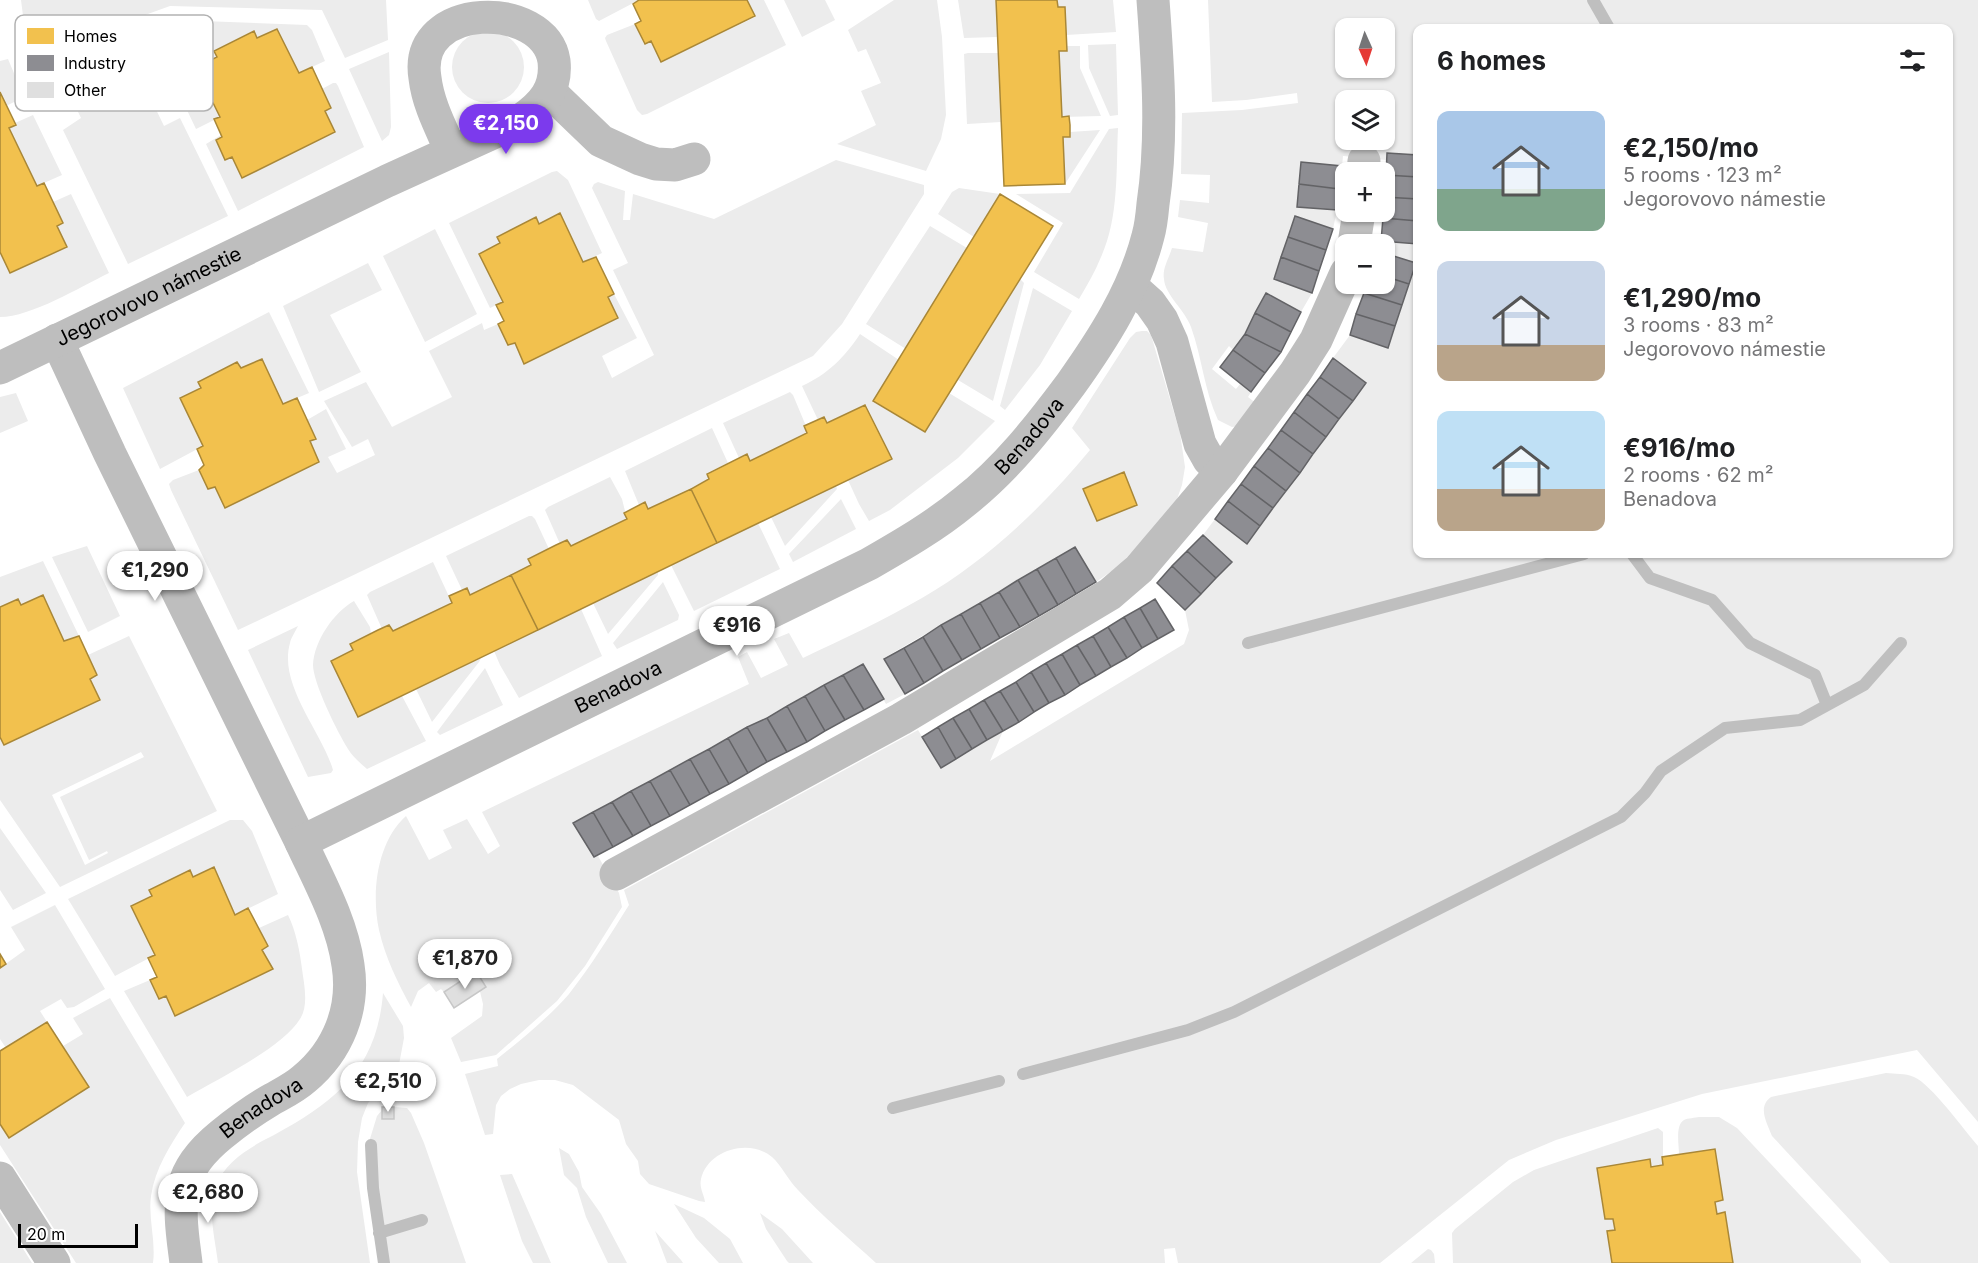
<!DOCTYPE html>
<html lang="en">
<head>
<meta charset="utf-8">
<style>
  :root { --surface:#fff; --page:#f6f6f6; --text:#202124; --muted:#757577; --accent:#7c3aed }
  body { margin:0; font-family:Inter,sans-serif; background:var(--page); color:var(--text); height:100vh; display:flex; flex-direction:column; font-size:22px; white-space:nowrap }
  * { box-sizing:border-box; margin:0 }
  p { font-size:20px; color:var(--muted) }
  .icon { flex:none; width:33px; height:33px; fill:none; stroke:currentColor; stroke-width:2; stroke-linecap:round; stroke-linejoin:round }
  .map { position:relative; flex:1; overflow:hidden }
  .details { position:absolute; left:1413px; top:24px; width:540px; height:534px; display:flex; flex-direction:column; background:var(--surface); border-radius:12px; box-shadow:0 2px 4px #0004 }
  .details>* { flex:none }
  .needle { width:39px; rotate:177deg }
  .buttons { position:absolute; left:1335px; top:18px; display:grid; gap:12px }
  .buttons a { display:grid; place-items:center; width:60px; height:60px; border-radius:12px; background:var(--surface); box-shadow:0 2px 4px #0004; font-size:30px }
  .scale { position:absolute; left:18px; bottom:15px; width:120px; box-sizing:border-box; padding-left:6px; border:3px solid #000; border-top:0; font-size:16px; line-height:21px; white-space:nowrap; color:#000; -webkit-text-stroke:4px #fff; paint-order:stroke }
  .price { position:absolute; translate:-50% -51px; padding:0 14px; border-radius:21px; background:#fff; color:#222; font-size:20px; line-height:39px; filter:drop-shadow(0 2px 3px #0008) }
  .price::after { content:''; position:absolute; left:50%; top:36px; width:18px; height:14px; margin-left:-9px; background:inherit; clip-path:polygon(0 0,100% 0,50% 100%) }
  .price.selected { background:var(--accent); color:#fff }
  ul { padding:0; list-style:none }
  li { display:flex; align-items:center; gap:18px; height:150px; padding:0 24px }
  li span { display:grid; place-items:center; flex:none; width:168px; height:120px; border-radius:12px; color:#555 }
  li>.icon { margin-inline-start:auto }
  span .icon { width:72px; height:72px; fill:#fffc; stroke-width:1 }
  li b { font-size:26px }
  h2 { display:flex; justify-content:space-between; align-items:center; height:72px; padding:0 24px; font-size:26px }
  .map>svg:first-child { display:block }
  .green { fill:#ececec; fill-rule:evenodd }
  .homes { fill:#f2c14e; stroke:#a98737; stroke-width:1.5 }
  .industry { fill:#8d8d92; stroke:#636366; stroke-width:1.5 }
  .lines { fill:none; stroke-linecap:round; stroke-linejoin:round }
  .stream { stroke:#bfbfbf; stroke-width:12 }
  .building { fill:#dfdfdf; stroke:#c7c7c7; stroke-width:1.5 }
  .minor { stroke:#bebebe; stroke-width:33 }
  .labels { text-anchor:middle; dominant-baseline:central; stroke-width:6; stroke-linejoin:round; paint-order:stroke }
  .street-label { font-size:20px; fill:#000; stroke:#fff }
  .key { fill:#fff; stroke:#b2b2b2; stroke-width:1.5 }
  .key-label { font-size:16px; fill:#000 }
</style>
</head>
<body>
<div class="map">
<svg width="1978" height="1263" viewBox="0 0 1978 1263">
  <rect width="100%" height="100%" fill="#fff"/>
  <path class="green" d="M21,0H386L388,40L345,58L322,10L170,6L84,37L28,55Z
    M588,0H639L599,21L596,19Z
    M747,0H764L786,45L647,114L642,115L637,110L606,41L605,38L607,35L635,24L644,44L651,41L661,62L755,17Z
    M784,0H825L835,20L802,37Z
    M894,0H937L942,37L946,115L941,139L926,171L837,144L876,125L861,91L881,83L866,49L858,52L848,30Z
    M958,0H996L997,37L964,38Z
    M1057,0H1113L1116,32L1066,35L1065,7H1058Z
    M1208,0H1978V1122L1917,1050L1702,1094L1556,1140L1509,1160L1380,1263H1178L1175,1248L1164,1249L1165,1263H876C850,1239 822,1216 798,1190C789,1181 781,1165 772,1157C749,1138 708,1150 701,1179C699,1188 704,1194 705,1202L699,1201L649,1184L640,1174L638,1161L626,1144L619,1120L573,1085L555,1080H539L521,1084L510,1089L501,1096L496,1105L493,1134L485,1135L465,1074L498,1066L497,1059C522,1039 548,1018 569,994C591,966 610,935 629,905L624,890L918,730L941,768L1003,731L990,761L1184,644L1189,630L1185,610L1232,562L1203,535L1215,519L1247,544L1366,383L1333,358L1350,335L1388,347L1416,263L1385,253L1384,244H1380L1381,241L1417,244L1418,554H1948V28H1418L1417,155L1388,153L1387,160L1343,156L1342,166L1301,162L1297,207L1337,210L1333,229L1295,216L1274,279L1312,293L1301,312L1266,293L1245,334L1233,350L1229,346L1212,369L1236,389L1240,384L1251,392L1248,397L1257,404L1239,426L1232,427L1218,420C1204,390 1202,357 1191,327C1185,310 1165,295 1164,279C1162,269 1169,258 1172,248L1203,252L1208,223L1178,217L1180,200L1209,203L1210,175L1181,174L1182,113L1242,110L1298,103L1297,93L1246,100L1212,102ZM1346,28H1384V68H1346ZM1346,100H1384V140H1346Z
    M176,20L307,25L312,30L325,61L299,73L277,29L257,38L253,31L214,51L217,57L220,117L196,129L148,28Z
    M139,31L165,85L148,93L164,126L180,118L228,216L128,264L63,130L81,118L62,79L43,89L33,66Z
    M452 67a36 36 0 1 1 72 0a36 36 0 1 1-72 0Z
    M1116,44L1118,115L1110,116L1089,68L1088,45Z
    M1066,46H1080V68L1101,116L1062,117L1059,51H1066Z
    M389,52L391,127L389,135L382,141L349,69Z
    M968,53H998L1001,122L967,124L964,54Z
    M8,59L24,97L6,106L0,92V61Z
    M333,83H336L338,86L364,147L238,211L206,144L221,135L222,137L216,141L225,160L232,157L242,178L335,132L325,111L331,107L322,89Z
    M33,115L62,175L37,186L9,128L16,126L15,123Z
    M1118,128C1116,170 1119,218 1101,257C1095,272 1087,285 1079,299L1034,272L1063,223L1016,194L1070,193L1109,129Z
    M1100,130L1065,184L1063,138L1070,137V132Z
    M836,160L924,185V194L842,324L813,356L238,630L171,490L169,484L173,480L199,470L208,489L319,462L310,441L316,438L307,420L326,409L346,449L328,457L337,473L375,455L368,439L352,447L324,401L366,382L392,427L452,397L429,351L482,323L484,330L498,324L508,345L515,343L525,364L617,318L608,297L614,294L637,338L602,356L612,378L654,355L613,270L628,263L592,188L594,184L598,182L625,191L623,220H630L633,194L714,219Z
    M557,171L568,180L602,253L583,262L539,224L535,218L497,237L500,243L479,254L503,302L490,308L449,223L552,172Z
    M959,188L1000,194L974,237L938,214L952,192Z
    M71,194L109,273C80,287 31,317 0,317V252L11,273L66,247L57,226L63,222L53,202Z
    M930,226L967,248L906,349L866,324Z
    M435,229L477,314L425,342L383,256Z
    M368,263L382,290L330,315L361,372L319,392L283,306Z
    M1020,279L1024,283L993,401L958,380Z
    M1033,288L1072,311L1040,365L1005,410L1000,406Z
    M269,312L309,393L283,404L261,359L241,368L237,362L198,382L201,388L180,398L203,446L160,469L123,388Z
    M1142,331H1147L1151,335L1180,433L1185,467L1182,485L1175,505L1119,566L1096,582L1075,547L884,658L905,694L886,704L863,664L574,823L594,857L598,856L619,893L622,907L585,966L557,1001L496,1055L461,1062L451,1038L482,1016L483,1004L475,971L444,992L441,989L436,992L429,983L418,991L411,1007C398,983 385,957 379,930C371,892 377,842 406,816L429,860L452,848L443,830L467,819L488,854L500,846L482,812L749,684L738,657L747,652L761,678L788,665L774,639L789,633L803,658C843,639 884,620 922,598C987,560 1042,508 1090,450L1072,428L1130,338L1136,332Z
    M860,334L899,360L873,402L925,432L949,393L995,421L958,458L890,510L869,521L859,504L848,480L892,458L866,405L827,423L824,417L818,420L802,386C828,374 844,358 860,334Z
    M790,392L793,395L806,426L807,433L750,461L747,454L739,458L723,423Z
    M16,393L28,421L0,433V397Z
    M712,428L728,463L707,473L709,479L648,509L645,502L639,505L625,471Z
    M610,477L622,499L627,519L571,546L567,540L560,544L545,510L548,507Z
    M836,486L837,489L785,546L771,517Z
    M841,499L856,529L793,562L789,554Z
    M529,516H532L535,519L549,549L528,559L531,565L470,595L467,588L462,590L446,556Z
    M758,523L780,569L694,611L671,565Z
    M87,546L120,616L88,632L52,557Z
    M43,561L79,636L73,639L72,638L64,641L43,596L21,605L17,599L0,607V577Z
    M433,562L452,603L393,631L389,625L382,629L367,595L370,592Z
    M658,572V575L608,634L593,603Z
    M663,582L679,615L678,620L617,649L613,643Z
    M354,601L370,627L371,634L350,643L353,650L331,661L358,716L402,696L426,741L367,769C360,763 353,757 348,749C338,733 313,683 313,665C314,641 334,612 354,601Z
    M581,609L602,656L519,698L500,665L494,651Z
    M298,626C295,632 291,638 290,643C278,685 322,732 333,770L331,773L308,777L248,650Z
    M129,636L217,811L60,887L0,800V737L4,745L100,700L90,679L97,675L88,655ZM141,752L144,757L60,797L89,860L107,851L108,853L85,865L52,795Z
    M481,658L479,662L432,722L416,689Z
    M485,668L503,705L440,735L437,732Z
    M230,820H243L252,831L278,894L235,915L214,867L193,877L189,871L149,890L152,896L131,906L155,955L115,976L68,899Z
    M0,828L46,893L13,910L0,890Z
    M55,905L105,989L74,1007L67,1008L61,999L40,1011L47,1022L6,1048L0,1039V968L25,950L11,927Z
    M288,915C296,931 300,952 302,969C304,984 309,1005 300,1019C282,1048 218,1079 187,1097L124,991L150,980L159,998L166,996L176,1016L272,969L262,950L268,946L259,928Z
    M383,993L403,1026L404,1038L398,1070L368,1103L362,1118L358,1142L357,1172L370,1263H218C215,1238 207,1210 216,1186C225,1161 252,1146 274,1135C336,1101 377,1069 383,993Z
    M110,998L185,1123C170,1145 155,1169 151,1196C148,1218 156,1241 153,1263H76L0,1145V1124L10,1138L89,1087L63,1046L83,1034L73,1018Z
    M1886,1073C1895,1074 1905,1073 1914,1077C1931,1084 1965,1131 1978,1146V1263H1890L1772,1136C1767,1123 1757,1107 1771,1097Z
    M394,1107L407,1108L411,1113L424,1143L466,1263H387L374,1169V1144L369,1142L377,1116L382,1110L383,1119H394Z
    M1699,1117H1719L1737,1128L1861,1260V1263H1733L1725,1212L1717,1214L1715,1202L1723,1200L1715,1149L1679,1154C1679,1145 1675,1125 1684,1120C1688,1118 1695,1118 1699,1117Z
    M1658,1128L1663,1132V1165L1651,1167L1650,1159L1597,1168L1605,1219H1613L1615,1230L1607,1231L1612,1263H1453L1452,1233L1455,1229L1513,1182L1534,1170Z
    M559,1148L569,1154L579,1172L582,1187L601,1214L627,1263H608L586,1217L577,1188L564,1175Z
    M512,1174L551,1263H533L522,1241L500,1175Z
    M674,1204L704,1218L730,1239L743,1263H719L696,1238Z
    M0,1212L32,1263H0Z
    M760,1213L782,1229L813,1263H789L787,1261L766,1229Z
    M655,1231L681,1260L683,1263H667Z
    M1428,1249L1431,1250L1434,1254L1435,1263H1411Z"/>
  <path class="homes" d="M639,0H747L755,16L661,62L651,41L645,44L635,24L641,21L633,4Z
    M996,0H1057L1058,7H1065L1067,51H1059L1062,117L1069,116L1070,125V137H1063L1065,184L1004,186Z
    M277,29L299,73L312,67L331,108L325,111L335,132L242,178L232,157L225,160L216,140L222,137L214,119L220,117L196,68L217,57L214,51L254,31L257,38Z
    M0,92L16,125L9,128L37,186L44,183L63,223L57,226L67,247L10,273L0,252Z
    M1000,194L1053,226L925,432L873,401Z
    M560,213L583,262L596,257L614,294L608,297L618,318L524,364L515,343L508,345L498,324L504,321L496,305L503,302L479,254L500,243L497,237L536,217L539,224Z
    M262,359L283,404L297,398L316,439L310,441L319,462L225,508L215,487L208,489L199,470L204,465L197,449L203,446L180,398L201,388L198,382L237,362L241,368Z
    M865,405L892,459L717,543L691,489L709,479L707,474L747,454L750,461L807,433L804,426L824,417L827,423Z
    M1124,472L1137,505L1097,521L1083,489Z
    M691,489L717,543L538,630L511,575L531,565L528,559L556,545L567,540L571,546L627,519L624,513L645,502L648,509Z
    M511,575L538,630L358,717L331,661L353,650L350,644L378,630L389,625L393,631L452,603L449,596L467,588L470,595Z
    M43,595L64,641L79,636L97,675L90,679L100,700L4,745L0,737V607L18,599L21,605Z
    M214,867L235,915L248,908L268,946L262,950L273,969L175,1016L166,996L159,999L150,980L157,977L148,958L155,955L131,906L152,896L149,890L190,870L193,877Z
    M0,954L6,964L0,968Z
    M47,1022L89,1087L9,1138L0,1124V1051Z
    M1715,1149L1723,1200L1715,1202L1717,1214L1725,1212L1733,1263H1612L1607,1231L1615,1230L1613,1219H1605L1597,1168L1650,1159L1651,1167L1663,1165L1662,1157Z"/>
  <path class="industry" d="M1387,153L1418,155V177L1386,175Z
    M1301,162L1342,166L1339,189L1299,184Z
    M1386,175L1418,177V199L1384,197Z
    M1299,184L1339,189L1337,210L1297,207Z
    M1384,197L1418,199V221L1383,218Z
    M1295,216L1333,229L1326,250L1288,237Z
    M1383,218L1418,221V244L1381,241Z
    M1288,237L1326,250L1319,271L1281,257Z
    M1384,253L1416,263L1409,284L1384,276Z
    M1281,257L1319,271L1312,293L1274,279Z
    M1384,276L1409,284L1402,305L1364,293L1367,284H1384Z
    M1266,293L1301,312L1291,332L1255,313Z
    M1364,293L1402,305L1395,326L1356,314Z
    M1255,313L1291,332L1281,352L1245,334Z
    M1356,314L1395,326L1388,348L1350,335Z
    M1245,334L1281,352L1265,373L1233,350Z
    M1233,350L1265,373L1251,392L1220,367Z
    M1333,358L1366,383L1353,401L1320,377Z
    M1320,377L1353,401L1339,419L1307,394Z
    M1307,394L1339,419L1326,437L1294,412Z
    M1294,412L1326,437L1313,454L1281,430Z
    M1281,430L1313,454L1300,473L1268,448Z
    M1268,448L1300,473L1286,491L1254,466Z
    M1254,466L1286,491L1273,508L1241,484Z
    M1241,484L1273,508L1260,526L1228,501Z
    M1228,501L1260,526L1247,544L1215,519Z
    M1203,535L1232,562L1216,578L1187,551Z
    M1075,547L1096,582L1076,594L1056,558Z
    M1187,551L1216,578L1201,594L1172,566Z
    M1056,558L1076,594L1058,605L1037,569Z
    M1172,566L1201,594L1185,610L1157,583Z
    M1037,569L1058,605L1039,616L1018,580Z
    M1018,580L1039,616L1020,627L999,592Z
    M999,592L1020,627L1000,638L980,603Z
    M1155,599L1174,630L1158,639L1140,608Z
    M980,603L1000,638L981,649L961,614Z
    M1140,608L1158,639L1142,648L1124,617Z
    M961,614L981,649L962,660L941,625Z
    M1124,617L1142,648L1127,658L1108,627Z
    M941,625L962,660L943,671L923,637Z
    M1108,627L1127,658L1111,667L1093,636Z
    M1093,636L1111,667L1096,676L1077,645Z
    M923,637L943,671L924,683L904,648Z
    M1077,645L1096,676L1080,685L1062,654Z
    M904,648L924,683L905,694L884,659Z
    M1062,654L1080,685L1065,695L1046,663Z
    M1046,663L1065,695L1049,703L1031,672Z
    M863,664L884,699L864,710L843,675Z
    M1031,672L1049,703L1034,712L1016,682Z
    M843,675L864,710L845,720L824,685Z
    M1016,682L1034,712L1019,722L1000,691Z
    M824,685L845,720L825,731L805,696Z
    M1000,691L1019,722L1003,731L984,700Z
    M805,696L825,731L807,742L787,706Z
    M984,700L1003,731L987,740L969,709Z
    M787,706L807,742L787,752L767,718Z
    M969,709L987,740L972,749L953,718Z
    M767,718L787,752L767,762L747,727Z
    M953,718L972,749L956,759L938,727Z
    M747,727L767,762L748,773L728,738Z
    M938,727L956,759L941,768L922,737Z
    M728,738L748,773L729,784L709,749Z
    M709,749L729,784L710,794L690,759Z
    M690,759L710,794L690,805L670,770Z
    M670,770L690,805L670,816L650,781Z
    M650,781L670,816L651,826L631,791Z
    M631,791L651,826L633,836L612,802Z
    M612,802L633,836L613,847L593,812Z
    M593,812L613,847L594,857L573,823Z"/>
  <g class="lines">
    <path class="stream" d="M1593,0L1609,28
      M1632,554L1650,578L1712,600L1750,643L1815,675L1827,705
      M1248,643L1584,554
      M1023,1074L1188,1030L1234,1012L1621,817L1645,793L1661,771L1725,728L1800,720L1864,685L1901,643
      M893,1108L999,1081
      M371,1145L373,1188L384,1263
      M379,1233L422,1220"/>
  </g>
  <path class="building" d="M476,971L486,987L454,1008L444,992Z
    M382,1107H394V1119H382Z"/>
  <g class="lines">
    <g class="minor">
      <path d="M550,92L601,141L640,159L656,164L675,165L694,159"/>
      <path d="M1363,172L1364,161"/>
      <path d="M1354,244L1359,212"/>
      <path d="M1131,286L1150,303L1162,320L1172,342L1200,444L1209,460L1222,471"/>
      <path d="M57,340L110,454L301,842"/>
      <path id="s1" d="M0,368L387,181L521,120C543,105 557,89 554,61C545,0 412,0 425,78C428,104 441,128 451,151"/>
      <path d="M616,874L901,719L1110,594L1139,569L1222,471L1295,373L1316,340L1346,273"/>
      <path d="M0,1178L54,1263"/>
      <path id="s2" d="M186,1263C183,1238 178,1211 184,1186C189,1165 205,1148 221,1135C237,1122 252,1111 269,1101C281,1094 294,1088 304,1079C338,1051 355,1009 348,965C342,922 319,881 301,842L869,564C902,545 935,526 964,502C1006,469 1039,427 1071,384C1103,339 1134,291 1148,236C1151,226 1152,215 1153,204C1163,137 1158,68 1153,0"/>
    </g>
  </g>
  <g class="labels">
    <g class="street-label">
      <text stroke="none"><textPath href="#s1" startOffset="165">Jegorovovo námestie</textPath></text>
      <text stroke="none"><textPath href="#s2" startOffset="1341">Benadova</textPath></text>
      <text stroke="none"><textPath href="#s2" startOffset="855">Benadova</textPath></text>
      <text stroke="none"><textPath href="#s2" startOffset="190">Benadova</textPath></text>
    </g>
  </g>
  <rect x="15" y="15" width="198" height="96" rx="9" class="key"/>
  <rect x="27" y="28" width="27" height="16" fill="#f2c14e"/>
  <rect x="27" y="55" width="27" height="16" fill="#8d8d92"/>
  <rect x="27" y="82" width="27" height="16" fill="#dfdfdf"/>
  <g class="key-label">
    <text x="64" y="42">Homes</text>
    <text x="64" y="69">Industry</text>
    <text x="64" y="96">Other</text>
  </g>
</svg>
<div class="buttons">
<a><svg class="needle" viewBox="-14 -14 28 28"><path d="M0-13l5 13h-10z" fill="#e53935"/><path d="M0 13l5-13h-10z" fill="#757577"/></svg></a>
<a><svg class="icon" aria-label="layers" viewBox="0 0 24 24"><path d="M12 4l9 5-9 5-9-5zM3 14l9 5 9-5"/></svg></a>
<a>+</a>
<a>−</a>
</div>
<div class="scale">20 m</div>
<b class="price selected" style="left:506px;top:155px">€2,150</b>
<b class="price" style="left:155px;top:602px">€1,290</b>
<b class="price" style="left:737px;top:657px">€916</b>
<b class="price" style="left:465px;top:990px">€1,870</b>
<b class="price" style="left:388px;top:1113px">€2,510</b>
<b class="price" style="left:208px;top:1224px">€2,680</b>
<section class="details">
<h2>6 homes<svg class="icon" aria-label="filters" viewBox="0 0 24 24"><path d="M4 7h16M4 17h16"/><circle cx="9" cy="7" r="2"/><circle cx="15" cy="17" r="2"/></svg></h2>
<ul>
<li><span style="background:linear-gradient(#a9c7e8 65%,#7fa58c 0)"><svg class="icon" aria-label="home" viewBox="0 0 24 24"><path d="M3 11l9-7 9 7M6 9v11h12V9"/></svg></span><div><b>€2,150/mo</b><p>5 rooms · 123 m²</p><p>Jegorovovo námestie</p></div></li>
<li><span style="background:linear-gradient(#c9d6e8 70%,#b9a48a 0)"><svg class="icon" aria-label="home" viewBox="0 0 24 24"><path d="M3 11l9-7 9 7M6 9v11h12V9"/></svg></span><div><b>€1,290/mo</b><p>3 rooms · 83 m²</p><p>Jegorovovo námestie</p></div></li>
<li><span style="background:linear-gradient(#bfe0f5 65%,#b9a48a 0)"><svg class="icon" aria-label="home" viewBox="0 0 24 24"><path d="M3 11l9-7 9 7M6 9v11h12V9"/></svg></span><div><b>€916/mo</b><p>2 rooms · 62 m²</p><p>Benadova</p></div></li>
</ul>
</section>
</div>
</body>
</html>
